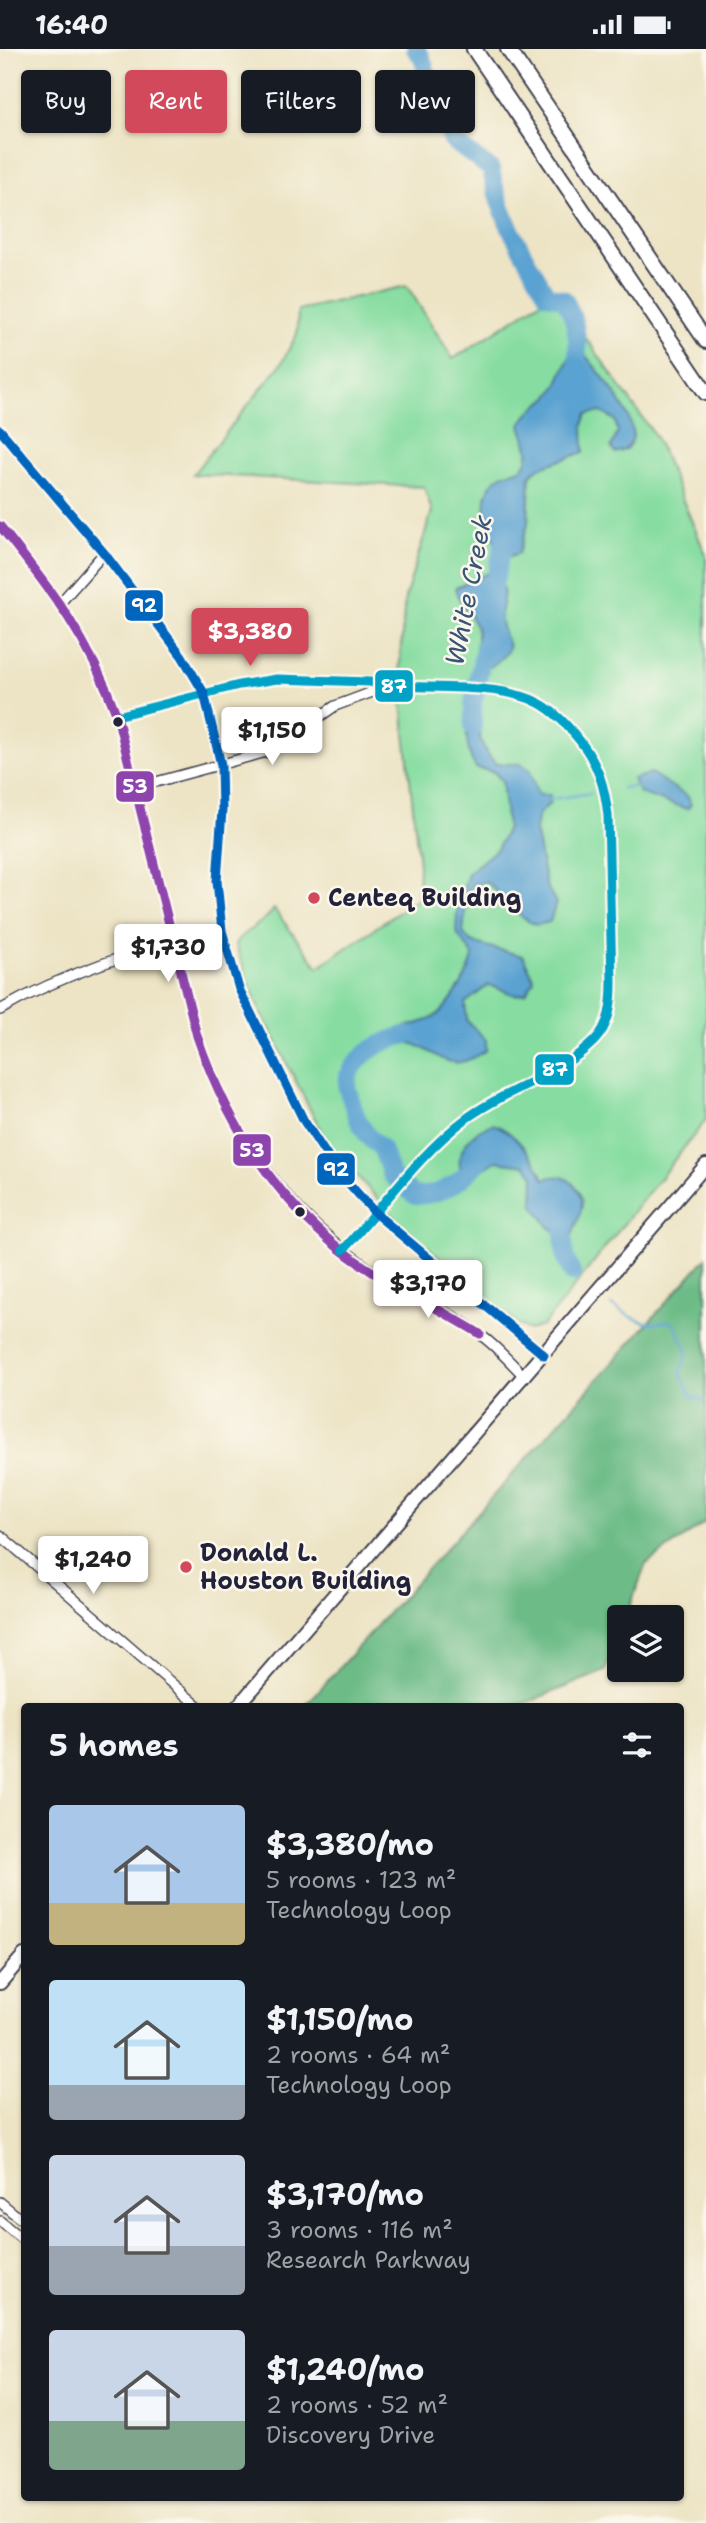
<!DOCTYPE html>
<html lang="en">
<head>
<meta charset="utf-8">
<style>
  :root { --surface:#171b24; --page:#242831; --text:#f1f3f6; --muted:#9ea1a6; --accent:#d1495b }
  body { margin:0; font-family:"Shantell Sans",sans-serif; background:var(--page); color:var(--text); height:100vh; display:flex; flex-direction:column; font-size:26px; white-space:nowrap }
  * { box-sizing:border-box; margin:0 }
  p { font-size:23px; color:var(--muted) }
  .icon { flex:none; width:38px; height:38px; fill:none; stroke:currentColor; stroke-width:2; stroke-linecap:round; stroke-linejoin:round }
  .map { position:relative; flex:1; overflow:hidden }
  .side { position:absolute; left:21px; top:1654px; width:663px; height:798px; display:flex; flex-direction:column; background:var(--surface); border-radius:7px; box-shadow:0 2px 5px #0004 }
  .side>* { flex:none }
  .top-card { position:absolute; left:21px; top:21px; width:665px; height:63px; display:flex; gap:14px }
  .fabs { position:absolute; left:607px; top:1556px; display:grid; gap:14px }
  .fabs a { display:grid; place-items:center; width:77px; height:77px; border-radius:7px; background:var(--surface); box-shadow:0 2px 5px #0004; font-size:35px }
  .price { position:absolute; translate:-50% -60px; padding:0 16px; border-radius:7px; background:#fff; color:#222; font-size:23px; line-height:46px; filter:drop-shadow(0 2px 4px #0008) }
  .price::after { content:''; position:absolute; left:50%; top:42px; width:21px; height:16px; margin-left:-10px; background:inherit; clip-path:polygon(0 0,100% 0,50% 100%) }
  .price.on { background:var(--accent); color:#fff }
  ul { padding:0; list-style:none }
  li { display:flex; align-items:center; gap:21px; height:175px; padding:0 28px }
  li span { display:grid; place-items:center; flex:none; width:196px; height:140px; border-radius:7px; color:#555 }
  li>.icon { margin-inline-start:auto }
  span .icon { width:84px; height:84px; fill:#fffc; stroke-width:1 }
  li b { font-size:30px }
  h2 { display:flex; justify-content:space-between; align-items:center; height:84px; padding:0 28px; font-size:30px }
  .chip { padding:0 24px; border-radius:7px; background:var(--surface); box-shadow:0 2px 5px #0004; font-size:24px; line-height:63px }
  .chip.on { background:var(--accent); color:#fff }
  .status { display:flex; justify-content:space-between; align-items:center; height:49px; padding:0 35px; background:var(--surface); direction:ltr }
  .status svg { height:19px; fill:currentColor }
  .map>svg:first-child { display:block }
  .green { fill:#87dda1; stroke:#54806e; stroke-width:2 }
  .forest { fill:#6dbc87; stroke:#486f61; stroke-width:2 }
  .water { fill:#5aa2d1; stroke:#3e6286; stroke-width:2 }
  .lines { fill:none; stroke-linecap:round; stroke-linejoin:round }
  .stream { stroke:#5aa2d1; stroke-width:2.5 }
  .river { stroke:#5aa2d1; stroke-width:18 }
  .minor-casing { stroke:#403f50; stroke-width:12 }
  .major-casing { stroke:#403f50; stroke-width:16 }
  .highway-casing { stroke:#403f50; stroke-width:18 }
  .minor { stroke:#fff; stroke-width:9 }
  .major { stroke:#fff; stroke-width:12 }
  .highway { stroke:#fff; stroke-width:14 }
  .bus-1-casing { stroke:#fbf7ec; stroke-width:14 }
  .bus-2-casing { stroke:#fbf7ec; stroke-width:14 }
  .bus-3-casing { stroke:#fbf7ec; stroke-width:14 }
  .bus-1 { stroke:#8e44ad; stroke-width:9 }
  .bus-2 { stroke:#02a2c7; stroke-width:9 }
  .bus-3 { stroke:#0065bd; stroke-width:9 }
  .bus-dot { fill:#22223b; stroke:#fbf7ec; stroke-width:2.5 }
  .poi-dot { fill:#d1495b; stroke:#fbf7ec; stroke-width:2.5 }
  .labels { text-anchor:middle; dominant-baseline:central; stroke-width:5; stroke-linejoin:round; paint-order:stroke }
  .poi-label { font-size:24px; font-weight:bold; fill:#22223b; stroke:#fbf7ec; text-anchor:start }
  .water-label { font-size:26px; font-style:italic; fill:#385577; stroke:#fbf7ec }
  .line-badge { stroke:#fbf7ec; stroke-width:2.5 }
  .badge-label { font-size:19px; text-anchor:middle; font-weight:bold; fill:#fff }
</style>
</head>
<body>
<div class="status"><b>16:40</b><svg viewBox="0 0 49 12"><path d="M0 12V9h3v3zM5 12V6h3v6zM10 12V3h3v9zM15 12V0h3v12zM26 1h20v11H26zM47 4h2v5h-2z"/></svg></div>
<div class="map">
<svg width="706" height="2474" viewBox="0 0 706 2474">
  <rect width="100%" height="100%" fill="#fbf7ec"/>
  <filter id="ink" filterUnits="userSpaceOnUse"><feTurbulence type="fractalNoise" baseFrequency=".0143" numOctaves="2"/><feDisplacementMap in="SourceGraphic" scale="14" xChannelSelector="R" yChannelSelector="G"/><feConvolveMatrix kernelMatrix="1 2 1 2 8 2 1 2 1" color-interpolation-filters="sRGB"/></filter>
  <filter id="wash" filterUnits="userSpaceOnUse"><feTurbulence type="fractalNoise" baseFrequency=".00686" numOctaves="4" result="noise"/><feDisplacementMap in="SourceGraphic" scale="28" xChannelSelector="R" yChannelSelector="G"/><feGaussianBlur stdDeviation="1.57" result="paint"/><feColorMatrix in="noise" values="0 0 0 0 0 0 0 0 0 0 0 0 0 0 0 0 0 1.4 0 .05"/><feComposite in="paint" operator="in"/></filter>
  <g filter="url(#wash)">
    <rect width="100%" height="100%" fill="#ede4c5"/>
    <path class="green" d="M407,237L453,310L554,244L656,388L706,506V1071L543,1277L529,1281L517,1275L398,1172L327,1094L256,953L235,895C246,879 263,876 274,860L318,918L418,850L419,816L399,626L405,549L432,462L424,438L193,425L281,315L297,285L298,261Z"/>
    <path class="forest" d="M706,1209V1473L646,1515L626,1568H620L619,1585L605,1622L518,1657H305Z"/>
    <path class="water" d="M575,301L582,302C595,319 665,394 615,404L611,398L618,383L615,371L601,363L587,365L583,377L584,403L538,419L530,427L528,474L519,504L511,507L502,505C487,483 474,442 502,426C510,422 522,423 526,414C532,403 524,387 521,376C528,361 540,357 551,345C562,332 563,314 575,301Z
      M488,524L499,528C509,549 499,552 501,571C503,596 522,595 490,618L478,616C472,603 480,591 476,578C470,563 458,554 455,539Z
      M466,655L476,656C476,677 480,702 497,715H520L529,720L538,746H550V754L538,766L535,780L546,836L556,854L550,873L537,876C515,869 504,846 486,833L474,835L467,844L463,884L471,893L523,907L534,931L526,944L515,946L489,936L465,954L467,972L486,991V1001C449,1026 446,1008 414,995C406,992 395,992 386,991L387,985C400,977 414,977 428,971C446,965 471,923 473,906L456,883L457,864L468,824L497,800L507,779L502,732L494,723L476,719C463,698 468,679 466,655Z
      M651,724L688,748L691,756L687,760L639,744L633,730Z
      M493,1075C513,1081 537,1111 544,1130C556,1126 565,1126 574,1136C595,1158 567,1179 570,1203L565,1207L558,1184L549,1178L533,1155L534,1127L526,1116L496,1112L470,1129L462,1126C453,1103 471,1082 493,1075Z"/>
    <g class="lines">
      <path class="stream" d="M622,739L636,737
        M546,751L591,744
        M611,1256C632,1268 644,1279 668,1272L675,1276L688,1303L680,1324L692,1348L706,1352"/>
      <path class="river" d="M415,0L421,7L452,92L491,120C499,168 524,205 547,246L564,250C579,275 579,297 576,325
        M491,550L506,482
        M473,678V655L485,595
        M407,986C381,992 361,1002 348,1027L347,1039L357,1069L367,1086L382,1100L391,1126L415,1147C445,1146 461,1132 481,1111
        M563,1183L565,1207L572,1224"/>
    </g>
  </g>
  <g filter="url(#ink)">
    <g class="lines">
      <defs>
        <path id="minor" d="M0,381L104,504L182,607L204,644L221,716L222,761L217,832L222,882L239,940L304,1072L335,1119L376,1165L544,1306
          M0,477C53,544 87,586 117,667L197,987C231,1087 292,1171 381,1227C414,1248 452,1263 482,1287C498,1299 511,1314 525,1328
          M61,553L104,504
          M117,667L239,636L277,630L370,633L387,637C426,639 503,635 537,653C555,662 568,677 580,692C598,715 605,738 608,767L612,933C612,955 610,976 594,992C559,1027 506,1040 467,1069C420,1104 383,1157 343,1201
          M134,739L270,702L335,657L386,638
          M0,961C68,922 145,898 222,882
          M0,1486L198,1657
          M0,2153L24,2173
          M0,2172L24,2192"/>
        <path id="major" d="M238,1657L706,1116
          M0,1934L24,1906"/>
        <path id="highway" d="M474,0L706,344
          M508,0L706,292"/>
      </defs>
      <use href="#minor" class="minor-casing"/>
      <use href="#major" class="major-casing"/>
      <use href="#highway" class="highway-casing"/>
      <use href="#minor" class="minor"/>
      <use href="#major" class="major"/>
      <use href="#highway" class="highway"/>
      <defs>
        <path id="bus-1" d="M0,477C53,544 87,586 117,667L197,987C224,1066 267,1137 330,1192C374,1230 431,1254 480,1285"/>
        <path id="bus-2" d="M117,667L239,636L277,630L370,633L387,637C426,639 503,635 537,653C555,662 568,677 580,692C598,715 605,738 608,767L612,933C612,955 610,976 594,992C559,1027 506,1040 467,1069C420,1104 383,1157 343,1201"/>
        <path id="bus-3" d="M0,381L104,504L182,607L204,644L221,716L222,761L217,832L222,882L239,940L304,1072L335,1119L376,1165L544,1306"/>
      </defs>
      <use href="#bus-1" class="bus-1-casing"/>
      <use href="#bus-2" class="bus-2-casing"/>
      <use href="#bus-3" class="bus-3-casing"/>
      <use href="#bus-1" class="bus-1"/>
      <use href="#bus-2" class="bus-2"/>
      <use href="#bus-3" class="bus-3"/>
    </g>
  </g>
  <g class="bus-dot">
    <circle cx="118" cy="673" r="6"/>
    <circle cx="300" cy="1163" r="6"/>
  </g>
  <g class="poi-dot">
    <circle cx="314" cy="849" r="7"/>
    <circle cx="186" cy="1518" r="7"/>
  </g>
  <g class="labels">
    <g class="poi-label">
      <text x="328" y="849">Centeq Building</text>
      <text x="200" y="1504">Donald L.<tspan x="200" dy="28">Houston Building</tspan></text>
    </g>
    <g class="water-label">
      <text transform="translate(468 541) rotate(-79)">White Creek</text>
    </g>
  </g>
  <g class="line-badge">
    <rect x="124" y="540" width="40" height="33" rx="7" fill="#0065bd"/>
    <rect x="374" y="620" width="40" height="34" rx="7" fill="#02a2c7"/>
    <rect x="115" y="721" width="40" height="33" rx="7" fill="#8e44ad"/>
    <rect x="534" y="1004" width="41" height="33" rx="7" fill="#02a2c7"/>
    <rect x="232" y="1084" width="40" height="34" rx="7" fill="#8e44ad"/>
    <rect x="316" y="1103" width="40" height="34" rx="7" fill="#0065bd"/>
  </g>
  <g class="badge-label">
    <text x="144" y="563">92</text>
    <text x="394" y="644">87</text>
    <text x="135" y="744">53</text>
    <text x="555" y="1027">87</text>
    <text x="252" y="1108">53</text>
    <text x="336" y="1127">92</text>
  </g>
</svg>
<div class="fabs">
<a><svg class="icon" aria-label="layers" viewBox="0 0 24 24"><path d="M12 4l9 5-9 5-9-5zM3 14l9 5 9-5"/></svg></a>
</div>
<b class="price on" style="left:250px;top:619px">$3,380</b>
<b class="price" style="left:272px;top:718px">$1,150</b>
<b class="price" style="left:168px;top:935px">$1,730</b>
<b class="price" style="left:428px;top:1271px">$3,170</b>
<b class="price" style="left:93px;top:1547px">$1,240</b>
<div class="top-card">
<a class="chip">Buy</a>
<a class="chip on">Rent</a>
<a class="chip">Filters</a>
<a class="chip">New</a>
</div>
<section class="side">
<h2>5 homes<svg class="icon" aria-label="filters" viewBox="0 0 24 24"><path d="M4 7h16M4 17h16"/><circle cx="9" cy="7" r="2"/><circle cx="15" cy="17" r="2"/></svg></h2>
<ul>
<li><span style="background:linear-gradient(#a9c7e8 70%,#c2b280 0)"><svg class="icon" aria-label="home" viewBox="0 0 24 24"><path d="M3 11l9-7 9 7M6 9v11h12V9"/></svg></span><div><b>$3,380/mo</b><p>5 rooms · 123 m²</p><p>Technology Loop</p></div></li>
<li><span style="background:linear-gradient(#bfe0f5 75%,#9aa5b1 0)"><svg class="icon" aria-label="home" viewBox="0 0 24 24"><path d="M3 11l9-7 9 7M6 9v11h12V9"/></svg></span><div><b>$1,150/mo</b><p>2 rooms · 64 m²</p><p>Technology Loop</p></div></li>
<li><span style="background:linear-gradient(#c9d6e8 65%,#9aa5b1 0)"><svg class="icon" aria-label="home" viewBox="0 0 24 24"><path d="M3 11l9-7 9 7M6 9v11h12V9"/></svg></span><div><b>$3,170/mo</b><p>3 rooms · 116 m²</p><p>Research Parkway</p></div></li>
<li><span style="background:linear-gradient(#c9d6e8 65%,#7fa58c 0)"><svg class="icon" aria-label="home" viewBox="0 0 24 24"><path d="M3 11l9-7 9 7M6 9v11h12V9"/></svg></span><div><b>$1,240/mo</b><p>2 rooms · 52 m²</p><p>Discovery Drive</p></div></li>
</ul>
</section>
</div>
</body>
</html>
